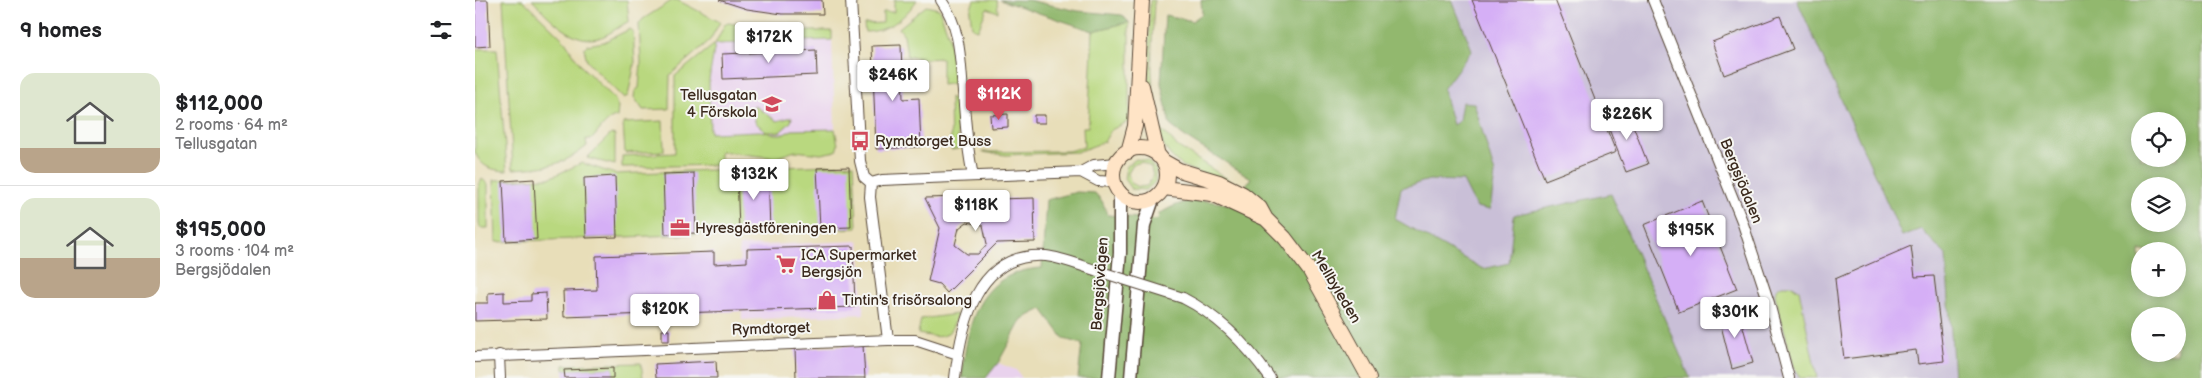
<!DOCTYPE html>
<html lang="en">
<head>
<meta charset="utf-8">
<style>
  :root { --surface:#fff; --page:#f2f2f2; --text:#202124; --muted:#757577; --line:#e0e0e0; --accent:#d1495b }
  body { margin:0; font-family:"Balsamiq Sans",sans-serif; background:var(--page); color:var(--text); height:100vh; display:flex; flex-direction:column; font-size:19px; white-space:nowrap }
  * { box-sizing:border-box; margin:0 }
  p { font-size:16px; color:var(--muted) }
  .icon { flex:none; width:28px; height:28px; fill:none; stroke:currentColor; stroke-width:2; stroke-linecap:round; stroke-linejoin:round }
  .map { position:relative; flex:1; overflow:hidden }
  .drawer { display:flex; flex-direction:column; background:var(--surface); width:475px }
  .drawer>* { flex:none }
  .tools { position:absolute; left:1656px; top:112px; display:grid; gap:10px }
  .tools a { display:grid; place-items:center; width:55px; height:55px; border-radius:50%; background:var(--surface); box-shadow:0 2px 12px #0003; font-size:25px }
  .price { position:absolute; translate:-50% -42px; padding:0 11px; border-radius:5px; background:#fff; color:#222; font-size:16px; line-height:32px; filter:drop-shadow(0 1px 2px #0008) }
  .price::after { content:''; position:absolute; left:50%; top:30px; width:15px; height:11px; margin-left:-8px; background:inherit; clip-path:polygon(0 0,100% 0,50% 100%) }
  .price.current { background:var(--accent); color:#fff }
  ul { padding:0; list-style:none }
  li { display:flex; align-items:center; gap:15px; height:125px; padding:0 20px }
  li+li { border-top:1px solid var(--line) }
  li span { display:grid; place-items:center; flex:none; width:140px; height:100px; border-radius:15px; color:#555 }
  li>.icon { margin-inline-start:auto }
  span .icon { width:60px; height:60px; fill:#fffc; stroke-width:1 }
  li b { font-size:21px }
  h2 { display:flex; justify-content:space-between; align-items:center; height:60px; padding:0 20px; font-size:21px }
  main { display:flex; flex:1; min-height:0 }
  .map>svg:first-child { display:block }
  .built { fill:#e9d2ed }
  .industrial { fill:#c9bfd7 }
  .green { fill:#b9d87f; stroke:#7a814e; fill-rule:evenodd }
  .forest { fill:#92b86e; stroke:#667146; fill-rule:evenodd }
  .building { fill:#d5aff6; fill-rule:evenodd }
  .lines { fill:none; stroke-linecap:round; stroke-linejoin:round }
  .minor-casing { stroke:#554535; stroke-width:12 }
  .tertiary-casing { stroke:#554535; stroke-width:15 }
  .secondary-casing { stroke:#554535; stroke-width:16 }
  .minor { stroke:#fff; stroke-width:10 }
  .tertiary { stroke:#fff; stroke-width:12 }
  .secondary { stroke:#ffe4c6; stroke-width:14 }
  .minor-bridge-casing { stroke:#554535; stroke-width:12; stroke-linecap:butt }
  .minor-bridge { stroke:#fff; stroke-width:10 }
  .labels { text-anchor:middle; dominant-baseline:central; stroke-width:4; stroke-linejoin:round; paint-order:stroke }
  .poi-label { font-size:15px; fill:#3b2a1e; stroke:#f6f6f2; text-anchor:start }
  .street-label { font-size:15px; fill:#3b2a1e; stroke:#f6f6f2 }
</style>
</head>
<body>
<main>
<section class="drawer">
<h2>9 homes<svg class="icon" aria-label="filters" viewBox="0 0 24 24"><path d="M4 7h16M4 17h16"/><circle cx="9" cy="7" r="2"/><circle cx="15" cy="17" r="2"/></svg></h2>
<ul>
<li><span style="background:linear-gradient(#dfe7d0 75%,#b9a48a 0)"><svg class="icon" aria-label="home" viewBox="0 0 24 24"><path d="M3 11l9-7 9 7M6 9v11h12V9"/></svg></span><div><b>$112,000</b><p>2 rooms · 64 m²</p><p>Tellusgatan</p></div></li>
<li><span style="background:linear-gradient(#dfe7d0 60%,#b9a48a 0)"><svg class="icon" aria-label="home" viewBox="0 0 24 24"><path d="M3 11l9-7 9 7M6 9v11h12V9"/></svg></span><div><b>$195,000</b><p>3 rooms · 104 m²</p><p>Bergsjödalen</p></div></li>
</ul>
</section>
<div class="map">
<svg width="1727" height="378" viewBox="0 0 1727 378">
  <rect width="100%" height="100%" fill="#f6f6f2"/>
  <filter id="ink" filterUnits="userSpaceOnUse"><feTurbulence type="fractalNoise" baseFrequency=".02" numOctaves="2"/><feDisplacementMap in="SourceGraphic" scale="10" xChannelSelector="R" yChannelSelector="G"/><feConvolveMatrix kernelMatrix="1 2 1 2 8 2 1 2 1" color-interpolation-filters="sRGB"/></filter>
  <filter id="wash" filterUnits="userSpaceOnUse"><feTurbulence type="fractalNoise" baseFrequency=".0096" numOctaves="4" result="noise"/><feDisplacementMap in="SourceGraphic" scale="20" xChannelSelector="R" yChannelSelector="G"/><feGaussianBlur stdDeviation="1.12" result="paint"/><feColorMatrix in="noise" values="0 0 0 0 0 0 0 0 0 0 0 0 0 0 0 0 0 1.4 0 .05"/><feComposite in="paint" operator="in"/></filter>
  <g filter="url(#wash)">
    <rect width="100%" height="100%" fill="#e8deb9"/>
    <path class="built" d="M357,40L360,129L317,130L309,134H300L285,131L235,133L234,80L240,44Z
      M384,241L389,314L267,320L264,246Z
      M523,363L541,370L547,378H511Z"/>
    <path class="industrial" d="M977,0H1322L1427,236L1446,229L1471,255L1479,378H1215L1135,194L1034,263L1008,269L920,219L926,188L954,180L988,181L1001,207L1015,210L984,121L978,126L968,89L997,50Z"/>
    <path class="green" d="M28,0H48L90,41L107,67L139,98L143,107L142,117C131,118 125,131 116,140L111,139L112,146C86,167 70,167 38,169Z
      M57,0H152L154,21C145,26 136,33 127,37C99,47 74,17 57,0Z
      M198,0H202L245,22L235,40L195,75L194,109L168,110L159,97L160,91L164,88L166,62L164,24L168,19Z
      M419,0H442C430,18 412,32 390,32L389,24L408,23V12H419Z
      M499,0H522L523,12L512,8L503,30L497,28L495,11Z
      M675,0H679C678,29 675,58 678,87C679,97 687,112 682,121L673,84Z
      M451,6L464,9L474,36L480,83L467,85V58L449,59L432,56L429,35L424,28Z
      M654,22V121L636,130L629,142L602,152L531,155L507,152L593,151L609,147L608,127H613L618,31Z
      M254,23L297,31H357V40L240,44L234,80L235,133L285,131L300,134H309L317,130L360,129L363,145L361,151L346,154L320,151L300,158L245,151V165L147,167V156L200,153V76L240,44L250,24Z
      M155,29L158,31L160,62L153,96L148,98L112,61L109,48L112,45L129,42Z
      M0,49H22L32,171C16,170 6,167 0,152Z
      M475,97L481,101L483,149L476,150Z
      M279,105L302,121L317,117L316,122L305,132H291L280,122Z
      M188,121L189,151L150,153L148,123Z
      M681,128L686,129L702,146L757,182C717,170 696,171 681,128Z
      M136,134L140,135V165L112,158Z
      M661,159L673,161L681,170L680,182L671,190L656,189L649,179L651,167ZM666,162L676,167L678,176L672,186L664,187L656,183L653,174L657,165Z
      M107,163L140,174L379,164L382,228L21,242L19,180L74,178Z
      M7,179L13,184V228H5L4,223V185Z
      M1307,285H1316L1324,290L1342,378H1325L1319,367L1300,295L1301,289Z
      M482,314C474,341 468,338 443,334L446,319Z
      M166,363L168,378H138V368L89,370V365Z"/>
    <path class="forest" d="M525,0H553L603,11L647,15L654,22L618,31Z
      M726,0H977L997,50L968,89L978,125L984,121L987,102L999,103L1020,174L1015,210L1001,207L988,181L954,180L926,188L920,219L1008,269L1034,263L1039,215L1136,194L1215,378H603L607,344L589,339L567,309L547,319L523,363L511,378H487C492,324 502,272 567,268L571,200L602,192L620,193L627,201L633,215L683,220L684,214C712,197 725,199 757,205L776,178L713,139L695,125L686,83L690,15L717,21L727,14Z
      M1322,0H1727V378H1479L1471,255L1446,229L1427,236ZM1702,121V159H1665V121ZM1702,186V224H1665V186ZM1665,251H1702V289H1665ZM1665,316H1702V354H1665Z"/>
    <g id="blocks">
      <path class="building" d="M0,0H13L15,46L0,47Z
        M244,0H347L348,14H307L272,9Z
        M997,0H1080L1141,152L1070,180Z
        M1305,16L1318,49L1249,75L1237,42Z
        M426,45L428,99L444,98L446,147L401,149L397,46Z
        M341,50L342,75L248,79L247,54Z
        M442,66L443,84H433V67Z
        M1152,110L1173,164L1151,172L1130,119Z
        M533,114V127L516,128L515,115Z
        M559,115H570V123H559Z
        M374,167L376,227L345,228L342,168Z
        M293,170L295,231L264,232L262,171Z
        M219,173L221,233L190,234L188,174Z
        M140,176L142,237L111,238L109,178Z
        M59,179L62,239L31,241L28,181Z
        M522,196V199L559,198L560,242L522,243L472,293L464,284L453,281L465,228L450,198ZM492,222L508,225L512,244L503,254H492L480,245L484,228Z
        M1227,201L1262,289L1204,312L1169,225Z
        M378,246L380,307L89,317L88,291L122,290L121,256L239,252V264L272,262V249Z
        M1436,246L1440,277L1459,276L1469,361L1443,364L1441,350L1369,359L1360,279Z
        M29,292V302L56,301V294L71,293L72,319L0,321V303H13V293Z
        M1263,309L1278,363L1257,369L1243,314Z
        M187,330H194V341H187Z
        M388,345L390,378H321L320,349Z
        M241,361L242,378H181L180,364Z
        M138,368V378H90L89,370Z"/>
    </g>
  </g>
  <g filter="url(#ink)">
    <use href="#blocks" fill-opacity="0" stroke="#554535" stroke-width="1"/>
    <g class="lines">
      <defs>
        <path id="minor" d="M376,0L385,161L389,177L396,183L395,197L413,340
          M466,0C486,28 485,59 488,92C490,120 492,148 498,176
          M1178,0L1267,221L1294,303L1314,378
          M606,172L623,181L639,182
          M396,183L407,180L453,178L606,172L619,165L642,163
          M708,298C744,316 772,345 795,378
          M24,355L25,378
          M0,357L413,340H440L483,354
          M480,378C486,325 501,251 571,256C588,258 606,266 623,271"/>
        <path id="tertiary" d="M634,378L645,253V192
          M656,378L669,225L678,199"/>
        <path id="secondary" d="M667,86L683,156
          M638 175a27 27 0 1 1 54 0a27 27 0 1 1-54 0Z
          M653,152L660,126L667,0
          M688,161L704,170L744,182L768,194L785,208L791,219L810,238L835,271L894,378
          M689,188L737,194L791,219"/>
      </defs>
      <use href="#minor" class="minor-casing"/>
      <use href="#tertiary" class="tertiary-casing"/>
      <use href="#secondary" class="secondary-casing"/>
      <use href="#minor" class="minor"/>
      <use href="#tertiary" class="tertiary"/>
      <use href="#secondary" class="secondary"/>
      <defs>
        <path id="minor-bridge" d="M623,271L708,298"/>
      </defs>
      <use href="#minor-bridge" class="minor-bridge-casing"/>
      <use href="#minor-bridge" class="minor-bridge"/>
    </g>
  </g>
  <defs>
    <symbol id="school-bare" viewBox="-9 -9 18 18"><path d="M0-5L7-2L0 1L-7-2ZM-4 1L0 2.5L4 1V4Q0 6-4 4Z" fill="#d1495b" stroke="#f6f6f2" stroke-width="2.5" paint-order="stroke"/></symbol>
    <symbol id="bus-bare" viewBox="-9 -9 18 18"><path d="M-5-6H5V4H4V6H2V4H-2V6H-4V4H-5ZM-3.5-4V0h7V-4ZM-3.5 1.2v1.5H-2V1.2ZM2 1.2v1.5H3.5V1.2Z" fill="#d1495b" stroke="#f6f6f2" stroke-width="2.5" paint-order="stroke"/></symbol>
    <symbol id="office-bare" viewBox="-9 -9 18 18"><path d="M-6-3h4V-5.5h4V-3h4V5H-6ZM-1-4.5V-3h2v-1.5ZM-6 0V1H6V0Z" fill="#d1495b" stroke="#f6f6f2" stroke-width="2.5" paint-order="stroke"/></symbol>
    <symbol id="supermarket-bare" viewBox="-9 -9 18 18"><path d="M-6-5.5h2.5l.6 2H6L4.5 2H-2.5L-4.4-4H-6ZM-1.5 3.2a1.3 1.3 0 1 0 .1 0ZM3 3.2a1.3 1.3 0 1 0 .1 0Z" fill="#d1495b" stroke="#f6f6f2" stroke-width="2.5" paint-order="stroke"/></symbol>
    <symbol id="shop-bare" viewBox="-9 -9 18 18"><path d="M-5-2.5h2.3a2.7 3.5 0 0 1 5.4 0H5L5.5 6h-11ZM-1.5-2.5h3a1.5 2.3 0 0 0-3 0Z" fill="#d1495b" stroke="#f6f6f2" stroke-width="2.5" paint-order="stroke"/></symbol>
  </defs>
  <g fill-rule="evenodd">
    <use href="#school-bare" x="283" y="90" width="28" height="28"/>
    <use href="#bus-bare" x="371" y="127" width="28" height="28"/>
    <use href="#office-bare" x="191" y="214" width="28" height="28"/>
    <use href="#supermarket-bare" x="297" y="250" width="28" height="28"/>
    <use href="#shop-bare" x="338" y="286" width="28" height="28"/>
  </g>
  <g class="labels">
    <g class="poi-label">
      <text x="282" y="95" text-anchor="end">Tellusgatan<tspan x="282" dy="17">4 Förskola</tspan></text>
      <text x="400" y="141">Rymdtorget Buss</text>
      <text x="220" y="228">Hyresgästföreningen</text>
      <text x="326" y="255">ICA Supermarket<tspan x="326" dy="17">Bergsjön</tspan></text>
      <text x="367" y="300">Tintin's frisörsalong</text>
    </g>
    <g class="street-label">
      <text transform="translate(1266 181) rotate(68)">Bergsjödalen</text>
      <text transform="translate(625 284) rotate(-86)">Bergsjövägen</text>
      <text transform="translate(861 287) rotate(59)">Mellbyleden</text>
      <text transform="translate(296 329) rotate(-2)">Rymdtorget</text>
    </g>
  </g>
</svg>
<div class="tools">
<a><svg class="icon" aria-label="locate" viewBox="0 0 24 24"><circle cx="12" cy="12" r="6"/><path d="M12 2v4M12 18v4M2 12h4M18 12h4"/></svg></a>
<a><svg class="icon" aria-label="layers" viewBox="0 0 24 24"><path d="M12 4l9 5-9 5-9-5zM3 14l9 5 9-5"/></svg></a>
<a>+</a>
<a>−</a>
</div>
<b class="price" style="left:294px;top:64px">$172K</b>
<b class="price" style="left:418px;top:102px">$246K</b>
<b class="price current" style="left:524px;top:121px">$112K</b>
<b class="price" style="left:1152px;top:141px">$226K</b>
<b class="price" style="left:279px;top:201px">$132K</b>
<b class="price" style="left:501px;top:232px">$118K</b>
<b class="price" style="left:1216px;top:257px">$195K</b>
<b class="price" style="left:190px;top:336px">$120K</b>
<b class="price" style="left:1260px;top:339px">$301K</b>
</div>
</main>
</body>
</html>
